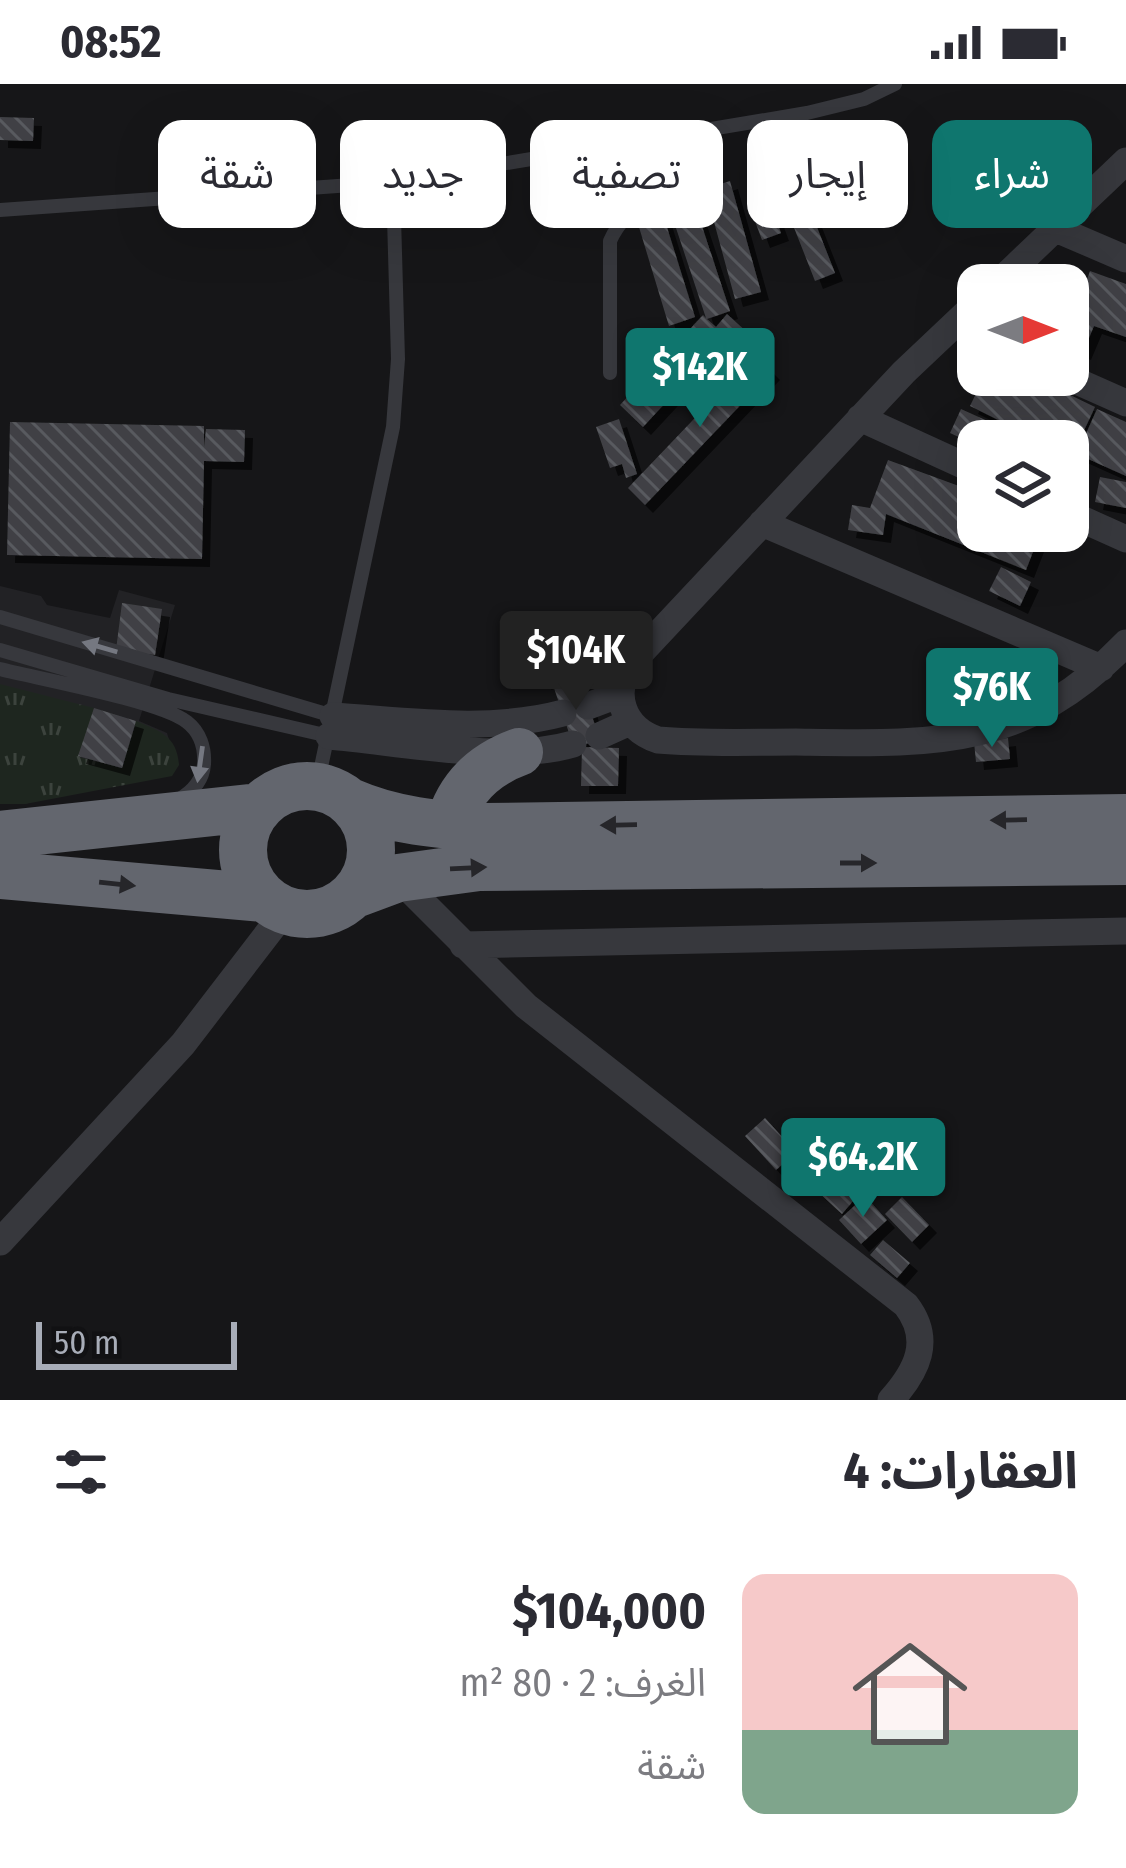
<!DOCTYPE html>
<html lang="ar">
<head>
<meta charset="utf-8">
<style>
  :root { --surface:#fff; --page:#f2f2f3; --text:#2b2b33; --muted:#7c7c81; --accent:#0f766e }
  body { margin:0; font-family:"Fira Sans Condensed","Noto Sans Arabic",sans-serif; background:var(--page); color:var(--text); direction:rtl; height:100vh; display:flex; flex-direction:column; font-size:45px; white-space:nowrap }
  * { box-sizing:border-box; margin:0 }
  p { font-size:39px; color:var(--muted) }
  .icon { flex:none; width:66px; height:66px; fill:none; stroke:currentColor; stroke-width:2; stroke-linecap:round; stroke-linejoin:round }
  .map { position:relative; height:1316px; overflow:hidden; direction:ltr }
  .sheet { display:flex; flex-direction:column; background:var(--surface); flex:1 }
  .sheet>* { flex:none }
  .guide { position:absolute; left:36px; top:36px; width:1056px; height:108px; direction:rtl; display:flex; gap:24px }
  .needle { width:78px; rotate:90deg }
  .buttons { position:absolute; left:957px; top:180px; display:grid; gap:24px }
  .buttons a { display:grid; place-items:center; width:132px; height:132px; border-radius:24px; background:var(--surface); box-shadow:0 12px 48px #0002; font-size:60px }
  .scale { position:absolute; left:36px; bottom:30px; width:201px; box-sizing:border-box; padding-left:12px; border:6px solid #a8adb8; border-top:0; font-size:33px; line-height:42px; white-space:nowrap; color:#a8adb8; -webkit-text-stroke:9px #111113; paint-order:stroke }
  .price { position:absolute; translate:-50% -102px; padding:0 27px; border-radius:12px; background:var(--accent); color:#fff; font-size:39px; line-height:78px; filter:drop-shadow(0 3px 6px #0008) }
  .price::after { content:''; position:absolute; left:50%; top:72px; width:36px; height:27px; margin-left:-18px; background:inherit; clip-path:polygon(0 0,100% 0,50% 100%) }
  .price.on { background:#222; color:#fff }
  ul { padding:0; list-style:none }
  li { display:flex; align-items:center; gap:36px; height:300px; padding:0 48px }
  li span { display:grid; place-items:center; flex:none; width:336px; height:240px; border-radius:24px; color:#555 }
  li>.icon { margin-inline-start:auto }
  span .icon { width:144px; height:144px; fill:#fffc; stroke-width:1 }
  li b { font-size:51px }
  h2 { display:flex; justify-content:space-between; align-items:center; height:144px; padding:0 48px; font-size:51px }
  .pill { padding:0 42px; border-radius:24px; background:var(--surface); box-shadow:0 12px 48px #0002; font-size:42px; line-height:108px }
  .pill.on { background:var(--accent); color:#fff }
  .status { display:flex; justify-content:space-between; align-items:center; height:84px; padding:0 60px; background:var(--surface); direction:ltr }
  .status svg { height:33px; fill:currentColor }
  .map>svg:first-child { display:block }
  .built { fill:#222225 }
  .grass { fill:url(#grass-tufts) }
  .building { fill:url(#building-back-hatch); filter:url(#shadow) }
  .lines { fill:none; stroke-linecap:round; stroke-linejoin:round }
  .lane { stroke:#37383d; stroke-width:14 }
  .street { stroke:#37383d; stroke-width:27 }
  .highway { stroke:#63666e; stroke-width:48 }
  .oneway { fill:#757881 }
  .oneway2 { fill:#26262a }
</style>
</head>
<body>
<div class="status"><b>08:52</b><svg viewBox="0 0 49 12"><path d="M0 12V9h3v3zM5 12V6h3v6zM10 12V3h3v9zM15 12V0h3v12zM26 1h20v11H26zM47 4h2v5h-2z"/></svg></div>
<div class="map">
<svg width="1126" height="1316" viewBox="0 0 1126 1316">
  <defs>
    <pattern id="grass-tufts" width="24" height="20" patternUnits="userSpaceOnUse" patternTransform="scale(3)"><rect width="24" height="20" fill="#1e261f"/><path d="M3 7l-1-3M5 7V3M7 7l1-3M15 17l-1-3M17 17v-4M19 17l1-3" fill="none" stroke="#3c433d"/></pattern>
    <pattern id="building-back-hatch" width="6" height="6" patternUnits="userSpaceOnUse" patternTransform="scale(3)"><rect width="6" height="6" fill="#404145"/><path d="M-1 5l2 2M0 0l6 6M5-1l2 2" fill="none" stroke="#595a5e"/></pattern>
    <filter id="shadow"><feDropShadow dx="8" dy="8" stdDeviation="0" flood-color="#0009"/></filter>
  </defs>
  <rect width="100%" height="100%" fill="#161618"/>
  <path class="built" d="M0,502L41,512L47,521L110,534L119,506L175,521L139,637L167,649L176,678L25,720H0Z"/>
  <path class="grass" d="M0,600L94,624L79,673L122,684L136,637C160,647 177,652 179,681L172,692L25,720H0Z"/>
  <path class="building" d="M0,33L34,34L33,57L0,56Z
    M797,77L809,117L785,124L774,84Z
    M759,89L781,149L762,156L749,121L757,117L748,93Z
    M730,97L761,208L735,215L705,105Z
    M691,109L730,227L707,235L716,243L727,230L759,259L728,292L707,274L643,343L620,321L703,231L706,234L667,117Z
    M660,121L695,233L669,242L635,130Z
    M811,128L835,189L815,197L791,136Z
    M1090,187L1126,200V253L1094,242L1083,268L1068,262V233L1073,234Z
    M755,271L772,288L645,421L628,404Z
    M985,291H1029L1095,323L1072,372L1068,370V357H1041L970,322Z
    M961,325L992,339L978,362L950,349Z
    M1097,325L1126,338V392L1077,370Z
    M619,335L637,390L626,394L622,380L610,384L596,343Z
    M10,338L204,342V363L206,345L245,346L244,378L204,377L202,475L7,471Z
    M888,376L978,409V447H1041L1026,486L886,430L883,451L848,446L852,421L870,424Z
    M1100,393L1126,398V424L1095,418Z
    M1001,483L1031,498L1020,522L989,507Z
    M122,519L162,525L155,571L116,566Z
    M543,545L570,570L544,598L517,571Z
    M578,593L600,655L574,664L553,601Z
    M94,624L136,637L122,684L78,672Z
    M1008,654L1010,675L976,678L974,658Z
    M582,663L619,664L618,702H581Z
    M765,1034L796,1068L776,1086L745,1052Z
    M826,1067L865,1103L842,1130L802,1093Z
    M865,1112L887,1136L861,1160L839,1136Z
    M902,1113L929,1141L912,1158L885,1130Z
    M883,1156L910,1179L897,1194L870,1171Z"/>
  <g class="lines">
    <path class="lane" d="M393,98L807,29L864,15L895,0
      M0,126L393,98L398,275L393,343L317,702
      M610,289V157C623,127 655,109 677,84L678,49
      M0,533L333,632
      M0,566L168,615L329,652
      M0,585C40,595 160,617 187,638C200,648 205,664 204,680C203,696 192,708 178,716"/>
    <path class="street" d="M1056,145L1126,175
      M996,201L1126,77
      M978,218L904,288L633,577C610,608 622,644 658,656C703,660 750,658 796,658C933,660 1024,665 1126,559
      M1063,291L1126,319
      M860,334L978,388
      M1068,429L1126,455
      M762,439L1101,584
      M588,622L620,610
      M333,632C409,637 488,649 563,629
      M329,652C400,658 505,680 573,660
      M599,652L630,638
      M398,794L526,922L906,1221C933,1256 917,1287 891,1316
      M463,861L1126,847
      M0,1158L183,960L285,827"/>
    <path class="highway" d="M243 766a64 64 0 1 1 128 0a64 64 0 1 1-128 0Z
      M350,718C393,737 438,741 485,743L1126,734
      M449,741C459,705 483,681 519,668
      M0,751L259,723
      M0,791L264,814
      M355,810L398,794L479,783L1126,777"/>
  </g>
  <defs><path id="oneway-solid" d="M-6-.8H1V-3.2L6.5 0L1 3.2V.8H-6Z" transform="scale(3)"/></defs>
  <g class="oneway">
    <use href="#oneway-solid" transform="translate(100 563) rotate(-164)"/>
    <use href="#oneway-solid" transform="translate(200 680) rotate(98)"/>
  </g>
  <g class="oneway2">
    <use href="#oneway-solid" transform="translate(1009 736) rotate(179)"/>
    <use href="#oneway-solid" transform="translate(619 741) rotate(179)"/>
    <use href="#oneway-solid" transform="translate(858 779)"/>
    <use href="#oneway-solid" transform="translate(468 784) rotate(-3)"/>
    <use href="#oneway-solid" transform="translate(117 800) rotate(6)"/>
  </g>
</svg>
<div class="buttons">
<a><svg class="needle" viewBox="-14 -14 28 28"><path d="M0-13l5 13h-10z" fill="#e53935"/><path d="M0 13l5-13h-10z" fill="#7c7c81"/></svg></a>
<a><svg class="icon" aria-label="layers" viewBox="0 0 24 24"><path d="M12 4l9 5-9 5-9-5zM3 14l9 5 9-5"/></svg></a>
</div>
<div class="scale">50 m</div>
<b class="price" style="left:700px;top:346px">$142K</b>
<b class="price on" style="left:576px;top:629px">$104K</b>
<b class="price" style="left:992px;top:666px">$76K</b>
<b class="price" style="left:863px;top:1136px">$64.2K</b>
<div class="guide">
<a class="pill on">شراء</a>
<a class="pill">إيجار</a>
<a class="pill">تصفية</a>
<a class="pill">جديد</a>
<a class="pill">شقة</a>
</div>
</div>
<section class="sheet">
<h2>العقارات: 4<svg class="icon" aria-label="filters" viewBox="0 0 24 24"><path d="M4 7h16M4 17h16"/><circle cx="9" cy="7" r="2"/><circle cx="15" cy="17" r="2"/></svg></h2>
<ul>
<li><span style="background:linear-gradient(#f6c9c9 65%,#7fa58c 0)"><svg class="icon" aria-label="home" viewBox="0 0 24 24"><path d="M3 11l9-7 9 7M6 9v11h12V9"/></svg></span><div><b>$104,000</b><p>الغرف: 2 · 80 m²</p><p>شقة</p></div></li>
</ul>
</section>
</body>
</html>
